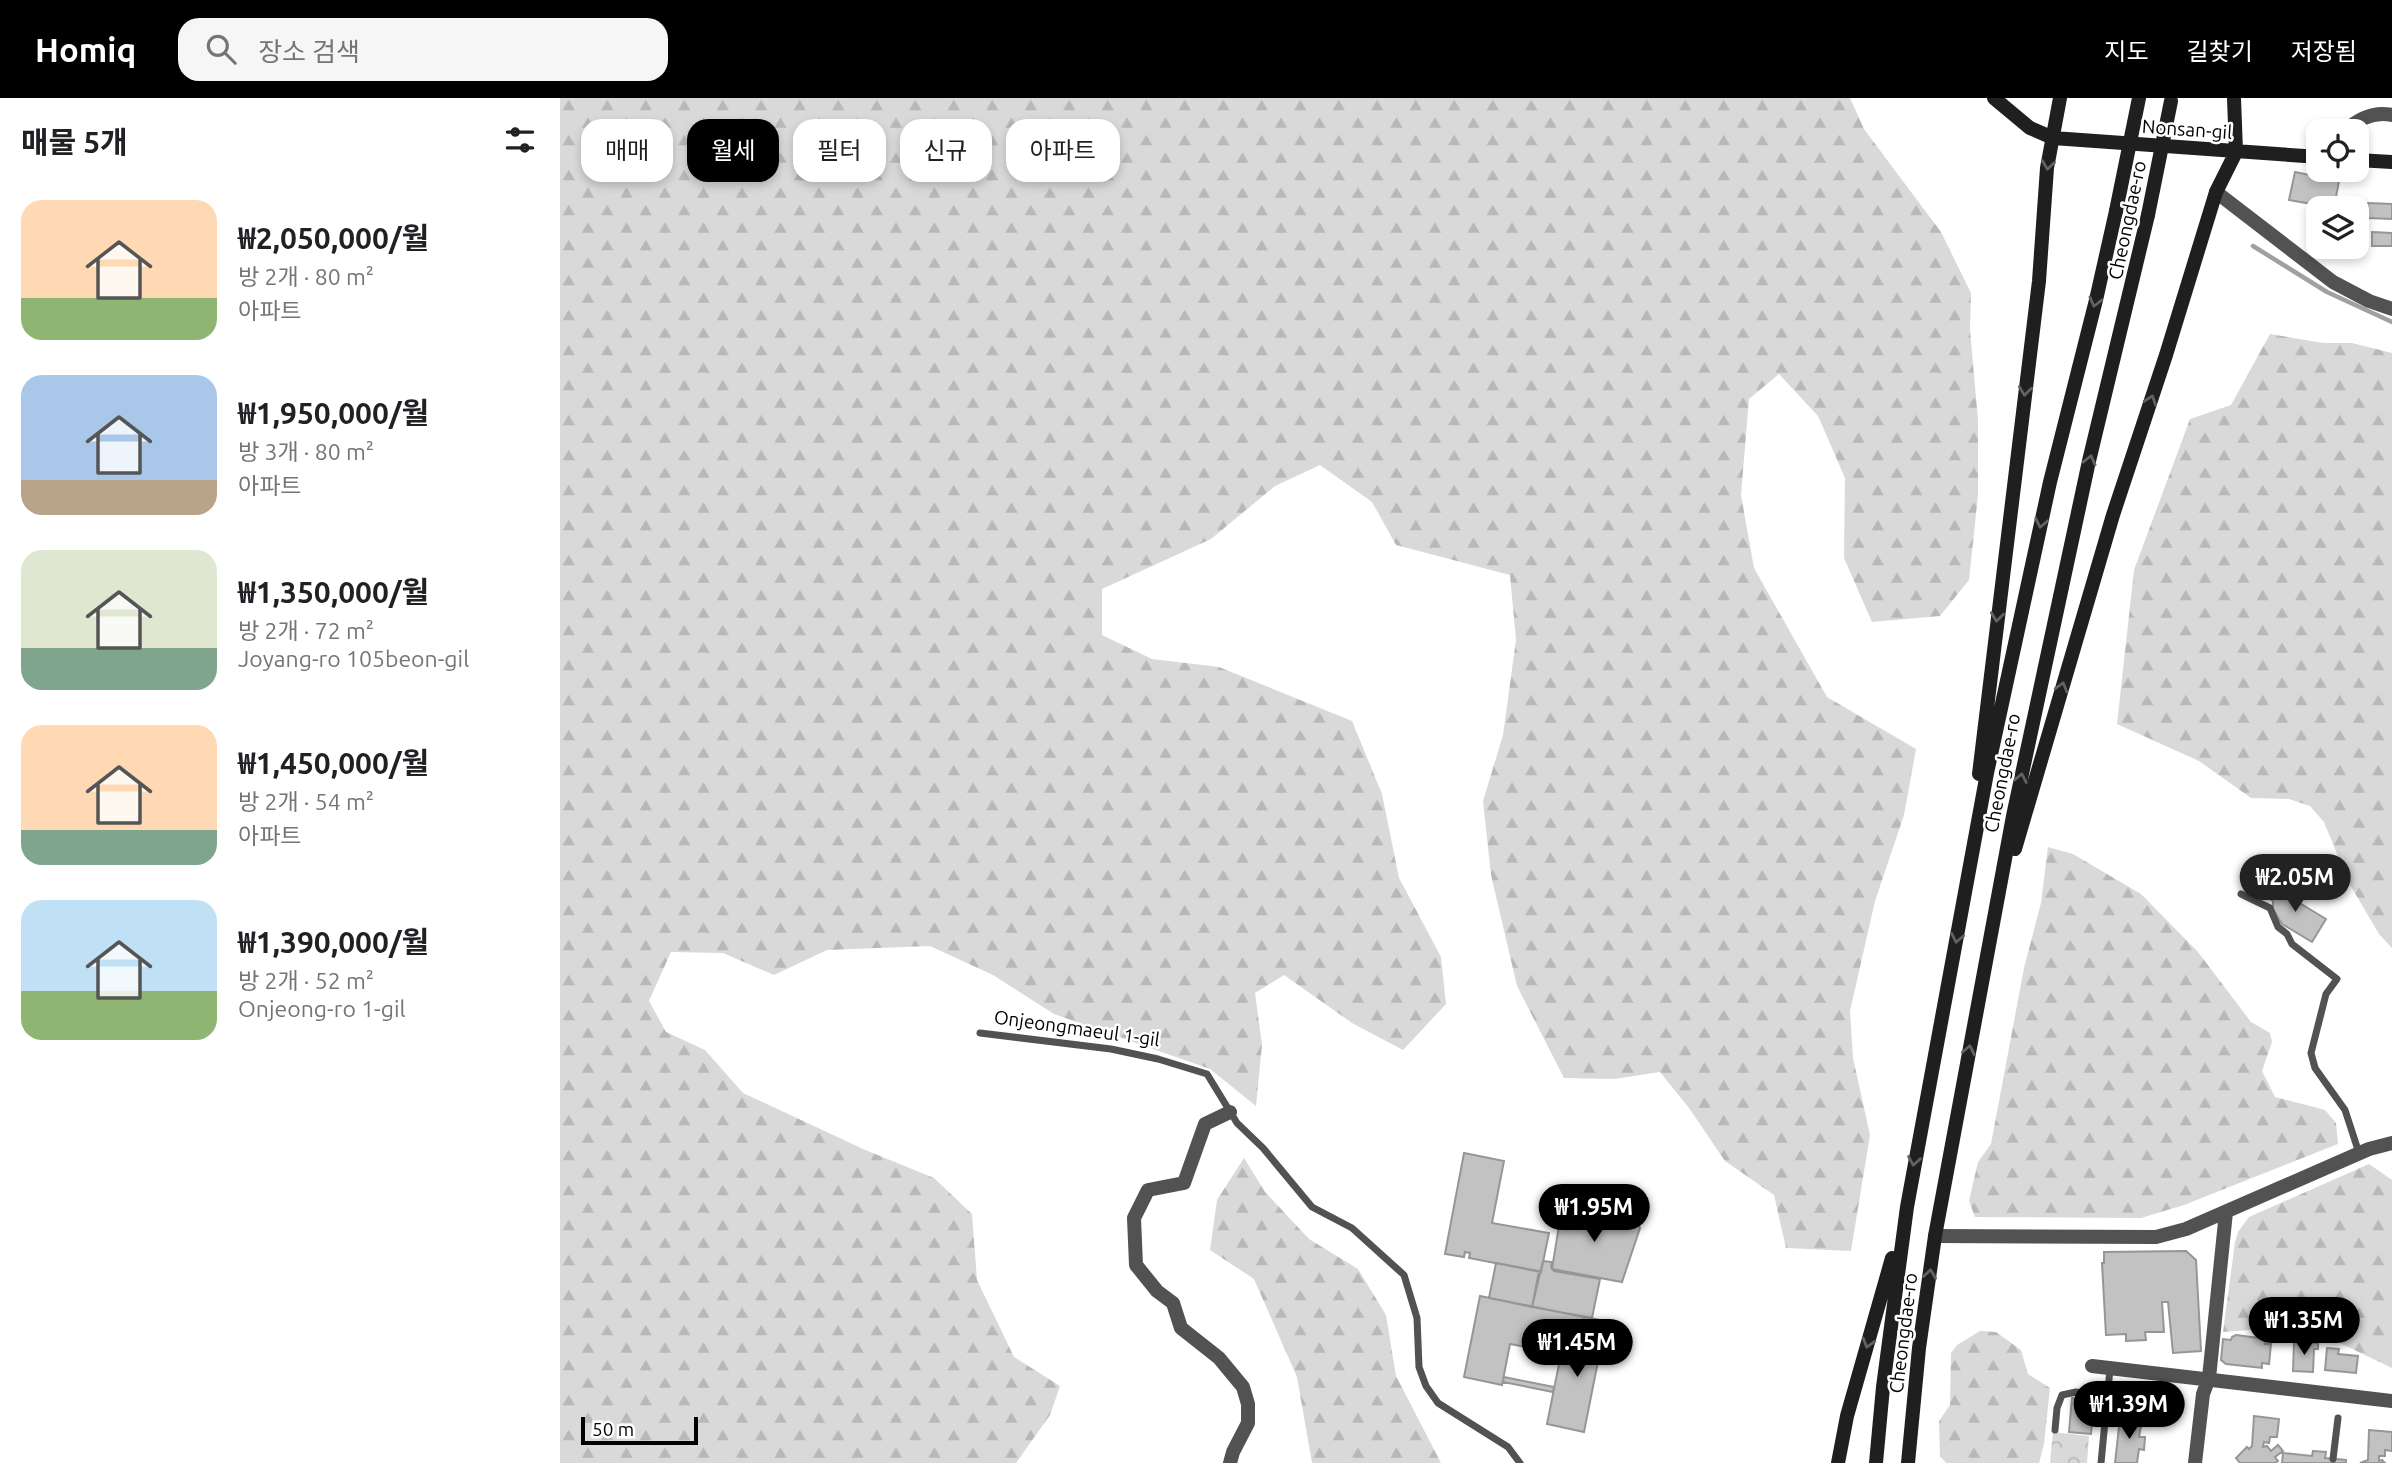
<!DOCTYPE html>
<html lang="ko">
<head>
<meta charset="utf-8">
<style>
  :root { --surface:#fff; --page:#f6f6f6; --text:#202124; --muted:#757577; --accent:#000 }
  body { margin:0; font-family:Ubuntu,"Noto Sans KR",sans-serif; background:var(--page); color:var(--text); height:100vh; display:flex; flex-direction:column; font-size:26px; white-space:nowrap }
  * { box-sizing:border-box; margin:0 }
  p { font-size:23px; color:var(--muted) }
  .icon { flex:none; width:38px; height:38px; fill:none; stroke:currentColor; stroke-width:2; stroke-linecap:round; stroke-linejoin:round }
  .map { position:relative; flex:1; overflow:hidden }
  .side { display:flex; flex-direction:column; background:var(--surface); width:560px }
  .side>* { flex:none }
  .banner { position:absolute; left:21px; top:21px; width:665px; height:63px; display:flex; gap:14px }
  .buttons { position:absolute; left:1746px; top:21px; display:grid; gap:14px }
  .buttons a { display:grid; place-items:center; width:63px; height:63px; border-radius:14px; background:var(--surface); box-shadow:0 4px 10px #0003; font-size:35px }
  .scale { position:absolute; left:21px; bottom:18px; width:117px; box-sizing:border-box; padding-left:7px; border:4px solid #000; border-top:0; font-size:19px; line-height:24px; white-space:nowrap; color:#000; -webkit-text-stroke:5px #fff; paint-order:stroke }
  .price { position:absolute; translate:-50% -60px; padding:0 16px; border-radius:24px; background:var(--accent); color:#fff; font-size:23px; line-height:46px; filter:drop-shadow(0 2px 4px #0008) }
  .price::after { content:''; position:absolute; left:50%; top:42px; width:21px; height:16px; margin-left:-10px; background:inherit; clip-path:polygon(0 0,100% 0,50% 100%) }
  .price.active { background:#222; color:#fff }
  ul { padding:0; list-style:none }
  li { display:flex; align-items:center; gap:21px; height:175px; padding:0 21px }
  li span { display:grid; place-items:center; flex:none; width:196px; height:140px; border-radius:21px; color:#555 }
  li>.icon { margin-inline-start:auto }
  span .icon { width:84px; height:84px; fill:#fffc; stroke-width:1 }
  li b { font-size:30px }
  h2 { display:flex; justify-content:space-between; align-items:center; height:84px; padding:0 21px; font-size:30px }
  .tag { padding:0 24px; border-radius:21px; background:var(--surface); box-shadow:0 4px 10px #0003; font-size:24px; line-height:63px }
  .tag.active { background:var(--accent); color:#fff }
  header { display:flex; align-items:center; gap:42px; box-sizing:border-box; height:98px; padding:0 35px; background:var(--accent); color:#fff }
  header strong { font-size:33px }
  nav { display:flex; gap:38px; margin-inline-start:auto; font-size:24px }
  .search { width:490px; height:63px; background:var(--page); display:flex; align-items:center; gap:18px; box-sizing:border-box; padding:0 24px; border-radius:21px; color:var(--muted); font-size:26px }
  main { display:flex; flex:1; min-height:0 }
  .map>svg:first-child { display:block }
  .forest { fill:url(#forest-firs) }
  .park { fill:url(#park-crowns) }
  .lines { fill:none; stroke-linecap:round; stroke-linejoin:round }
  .stream { stroke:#a0a0a0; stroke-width:4.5 }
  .building { fill:#c2c2c2; stroke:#969696; stroke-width:2 }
  .lane { stroke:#525252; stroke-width:7 }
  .street { stroke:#525252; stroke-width:14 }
  .secondary { stroke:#1f1f1f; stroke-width:14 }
  .secondary-bridge { stroke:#1f1f1f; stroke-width:14 }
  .oneway { stroke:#626262 }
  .labels { text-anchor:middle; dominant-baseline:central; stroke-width:5; stroke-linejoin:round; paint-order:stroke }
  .street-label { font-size:19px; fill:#000; stroke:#fff }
</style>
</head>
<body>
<header>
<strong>Homiq</strong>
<div class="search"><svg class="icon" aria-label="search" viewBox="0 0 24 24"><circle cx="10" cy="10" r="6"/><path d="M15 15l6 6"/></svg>장소 검색</div>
<nav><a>지도</a><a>길찾기</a><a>저장됨</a></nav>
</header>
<main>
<section class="side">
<h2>매물 5개<svg class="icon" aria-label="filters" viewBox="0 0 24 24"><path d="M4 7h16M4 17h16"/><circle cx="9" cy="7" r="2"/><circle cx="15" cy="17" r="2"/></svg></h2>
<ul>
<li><span style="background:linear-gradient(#ffd9b3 70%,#8fb573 0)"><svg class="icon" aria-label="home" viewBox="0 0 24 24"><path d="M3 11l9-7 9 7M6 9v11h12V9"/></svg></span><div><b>₩2,050,000/월</b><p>방 2개 · 80 m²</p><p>아파트</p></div></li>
<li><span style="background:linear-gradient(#a9c7e8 75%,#b9a48a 0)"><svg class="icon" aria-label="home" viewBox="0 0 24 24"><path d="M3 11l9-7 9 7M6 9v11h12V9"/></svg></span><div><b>₩1,950,000/월</b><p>방 3개 · 80 m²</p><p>아파트</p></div></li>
<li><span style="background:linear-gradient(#dfe7d0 70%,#7fa58c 0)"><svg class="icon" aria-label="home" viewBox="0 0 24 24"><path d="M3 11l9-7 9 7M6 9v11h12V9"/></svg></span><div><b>₩1,350,000/월</b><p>방 2개 · 72 m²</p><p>Joyang-ro 105beon-gil</p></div></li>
<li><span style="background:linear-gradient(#ffd9b3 75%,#7fa58c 0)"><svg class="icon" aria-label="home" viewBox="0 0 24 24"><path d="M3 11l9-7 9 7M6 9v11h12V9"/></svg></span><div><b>₩1,450,000/월</b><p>방 2개 · 54 m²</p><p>아파트</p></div></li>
<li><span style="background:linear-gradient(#bfe0f5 65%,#8fb573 0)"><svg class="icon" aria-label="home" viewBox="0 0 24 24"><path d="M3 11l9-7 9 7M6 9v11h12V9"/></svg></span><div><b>₩1,390,000/월</b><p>방 2개 · 52 m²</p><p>Onjeong-ro 1-gil</p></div></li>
</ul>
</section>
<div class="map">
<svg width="1832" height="1365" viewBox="0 0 1832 1365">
  <defs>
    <pattern id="forest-firs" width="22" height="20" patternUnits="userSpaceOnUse" patternTransform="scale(1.75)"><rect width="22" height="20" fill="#d9d9d9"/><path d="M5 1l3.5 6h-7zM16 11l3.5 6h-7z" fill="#b8b8b8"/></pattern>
    <pattern id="park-crowns" width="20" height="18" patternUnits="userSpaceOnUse" patternTransform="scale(1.75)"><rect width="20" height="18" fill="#d9d9d9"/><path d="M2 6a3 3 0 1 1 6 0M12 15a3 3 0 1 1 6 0" fill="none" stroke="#b8b8b8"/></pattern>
  </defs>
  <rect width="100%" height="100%" fill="#fff"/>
  <path class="forest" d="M0,0H1290L1304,31L1381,134L1411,195L1410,232L1418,322V397L1409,482L1380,518L1312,524L1284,460L1285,380L1258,318L1219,276L1189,301L1181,397L1194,470L1267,599L1356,651L1344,717L1315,803L1290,913L1293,960L1310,1037L1291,1153L1226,1150L1214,1097L1165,1063L1129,1010L1100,974L1054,981L1004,980L957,888L931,777L923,703L943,637L956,542L950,477L836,447L812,404L760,367L715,388L651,441L542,491V537L592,561L659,569L792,623L822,696L839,780L881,859L886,906L843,952L792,925L724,877L695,895L702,947L696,1008L650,971L494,916L433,877L370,848L267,852L214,877L163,855L111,854L89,903L106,934L145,952L183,995L303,1051L374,1080L412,1116L417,1182L454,1259L500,1288L490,1317L456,1365H0Z
    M1710,236L1763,245H1792L1832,255V850L1819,836L1789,785L1764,724L1750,708L1729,701L1691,700L1639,663L1557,626L1574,472L1630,321L1671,307Z
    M1488,749L1513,756L1581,796L1638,854L1691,924L1710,935L1712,944L1702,973L1715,999L1765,1012L1776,1025L1778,1046L1624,1107L1581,1120L1415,1119L1409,1103L1418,1064L1431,1046L1464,870L1481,805Z
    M684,1060L705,1094L749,1141L798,1171L826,1217L836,1278L881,1365H752L737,1279L694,1181L650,1152L657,1102Z
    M1809,1066L1832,1082V1270L1763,1237L1720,1236L1690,1232L1663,1234L1675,1144L1678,1134L1689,1119Z
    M1420,1233L1436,1234L1461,1252L1468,1276L1490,1290L1484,1346L1479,1365H1386L1380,1358L1379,1323L1390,1307L1391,1255L1397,1247Z"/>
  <path class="park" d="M1493,1334L1529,1338L1527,1365H1490Z"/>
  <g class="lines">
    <path class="stream" d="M1693,148L1767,194L1832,224"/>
  </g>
  <path class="building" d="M1735,74L1779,83L1774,110L1729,102Z
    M1808,105L1832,106V121L1808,120Z
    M1753,127H1759V149H1786V151L1754,152Z
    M1812,134L1832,135V148H1812Z
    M1708,786L1766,821L1752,844L1722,826L1713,811V803L1702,796Z
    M904,1055L944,1063L932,1125L989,1135L981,1174L909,1160L910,1155L905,1154L904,1159L885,1156Z
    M1008,1087L1015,1089L1012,1105L1004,1106Z
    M1006,1104L1079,1128L1080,1130L1062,1184L992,1171L1002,1109Z
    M1626,1153L1636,1162L1641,1253L1613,1255L1608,1204H1602L1604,1234H1585L1586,1242L1566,1243V1236L1546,1237L1542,1165H1544V1154Z
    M983,1163L992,1164L991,1169L994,1173L1040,1181L1032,1220L972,1209Z
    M936,1165L979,1173L972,1209L929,1200Z
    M920,1198L1024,1219L1016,1258L950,1246L942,1287L904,1279Z
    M1024,1219L1046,1223L1024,1334L987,1326L1001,1256L1016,1258Z
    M1676,1237L1699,1240L1706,1242L1705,1246H1711L1709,1266L1702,1265V1270L1666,1266L1661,1262L1663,1241L1671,1242L1672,1239Z
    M1734,1244L1758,1245V1251H1754L1753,1274L1733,1273Z
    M1767,1250L1779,1251L1778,1256L1798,1258L1796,1275L1765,1272Z
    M944,1279L994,1289L993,1294L943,1284Z
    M1512,1300L1534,1302L1531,1336L1509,1334Z
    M1694,1318L1719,1321L1717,1339H1710L1709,1345L1704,1344L1703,1349L1707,1348L1711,1353L1718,1347L1723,1353L1715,1359L1718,1363L1715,1365H1680L1676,1360L1687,1349L1689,1351L1692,1348Z
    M1560,1320L1582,1322L1579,1339H1585L1584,1352L1579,1351L1577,1365H1555Z
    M1809,1332L1832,1334V1353L1825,1352V1358H1819V1363L1822,1362L1825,1365H1800L1808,1362Z
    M1753,1353L1766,1354L1765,1360L1786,1362V1365H1722L1723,1355L1752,1358Z"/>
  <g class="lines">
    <path class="lane" d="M1681,796L1710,810L1718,829L1727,836L1732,846L1777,881L1766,896L1751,955L1755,970L1785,1012L1799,1055
      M420,935L551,951L598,961L647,976L677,1025L703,1050L752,1109L792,1130L844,1177L857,1220L859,1269L866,1288L878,1305L948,1349L960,1365
      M1495,1332L1497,1310L1502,1297L1516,1294L1547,1298
      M1773,1361L1778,1320
      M1541,1365L1550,1271"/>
    <path class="street" d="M1785,33C1798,21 1814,13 1832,17
      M1656,94L1773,184L1809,203L1832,211
      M670,1014L645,1026L624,1085L588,1092L574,1120L576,1167L597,1193L613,1205L621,1230L659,1260L683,1289L688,1306V1325L673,1354L670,1365
      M1375,1138L1596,1139L1626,1131L1809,1051L1832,1045
      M1532,1268L1832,1303
      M1635,1365L1643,1296L1649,1280L1666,1114"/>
    <path class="secondary" d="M1434,0L1470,30L1493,40L1759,59
      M1797,62L1832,64
      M1419,676L1479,183L1487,70L1500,0
      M1455,751L1553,417L1606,257L1656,94L1676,54L1674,0
      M1278,1365L1287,1318L1332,1160
      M1316,1365L1323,1289L1347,1109L1427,675L1490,384L1536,202L1556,113
      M1348,1365L1359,1250L1375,1138L1453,718L1529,363L1588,117"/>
    <path class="secondary-bridge" d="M1556,113L1579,0
      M1588,117L1611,3"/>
  </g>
  <defs><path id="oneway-chevron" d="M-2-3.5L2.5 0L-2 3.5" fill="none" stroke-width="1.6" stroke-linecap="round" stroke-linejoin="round" transform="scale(1.75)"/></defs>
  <g class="oneway">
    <use href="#oneway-chevron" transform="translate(1488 67) rotate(98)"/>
    <use href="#oneway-chevron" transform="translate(1535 204) rotate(104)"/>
    <use href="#oneway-chevron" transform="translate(1465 293) rotate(97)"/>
    <use href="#oneway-chevron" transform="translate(1591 302) rotate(-71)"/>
    <use href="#oneway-chevron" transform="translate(1530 362) rotate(-77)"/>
    <use href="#oneway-chevron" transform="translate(1481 425) rotate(102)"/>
    <use href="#oneway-chevron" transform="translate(1437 519) rotate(97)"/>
    <use href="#oneway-chevron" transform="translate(1502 589) rotate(-74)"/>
    <use href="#oneway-chevron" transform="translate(1461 680) rotate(-79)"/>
    <use href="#oneway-chevron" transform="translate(1397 840) rotate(101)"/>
    <use href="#oneway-chevron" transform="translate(1409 952) rotate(-79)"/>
    <use href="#oneway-chevron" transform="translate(1354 1063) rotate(100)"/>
    <use href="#oneway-chevron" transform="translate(1370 1176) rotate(-82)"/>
    <use href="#oneway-chevron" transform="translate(1308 1245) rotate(106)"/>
  </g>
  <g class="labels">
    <g class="street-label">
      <text transform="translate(1627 31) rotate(4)">Nonsan-gil</text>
      <text transform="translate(1567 122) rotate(-78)">Cheongdae-ro</text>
      <text transform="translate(1442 675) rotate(-79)">Cheongdae-ro</text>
      <text transform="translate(517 930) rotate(8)">Onjeongmaeul 1-gil</text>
      <text transform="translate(1343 1235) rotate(-83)">Cheongdae-ro</text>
    </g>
  </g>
</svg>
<div class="buttons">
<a><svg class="icon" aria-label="locate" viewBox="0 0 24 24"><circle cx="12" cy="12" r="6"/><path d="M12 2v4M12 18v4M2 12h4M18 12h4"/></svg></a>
<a><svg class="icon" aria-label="layers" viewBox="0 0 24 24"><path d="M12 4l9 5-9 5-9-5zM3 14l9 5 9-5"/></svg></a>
</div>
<div class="scale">50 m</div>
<b class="price active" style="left:1735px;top:816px">₩2.05M</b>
<b class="price" style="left:1034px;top:1146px">₩1.95M</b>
<b class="price" style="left:1744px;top:1259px">₩1.35M</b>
<b class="price" style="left:1017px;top:1281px">₩1.45M</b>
<b class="price" style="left:1569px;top:1343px">₩1.39M</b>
<div class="banner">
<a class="tag">매매</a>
<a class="tag active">월세</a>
<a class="tag">필터</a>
<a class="tag">신규</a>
<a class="tag">아파트</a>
</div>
</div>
</main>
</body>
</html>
